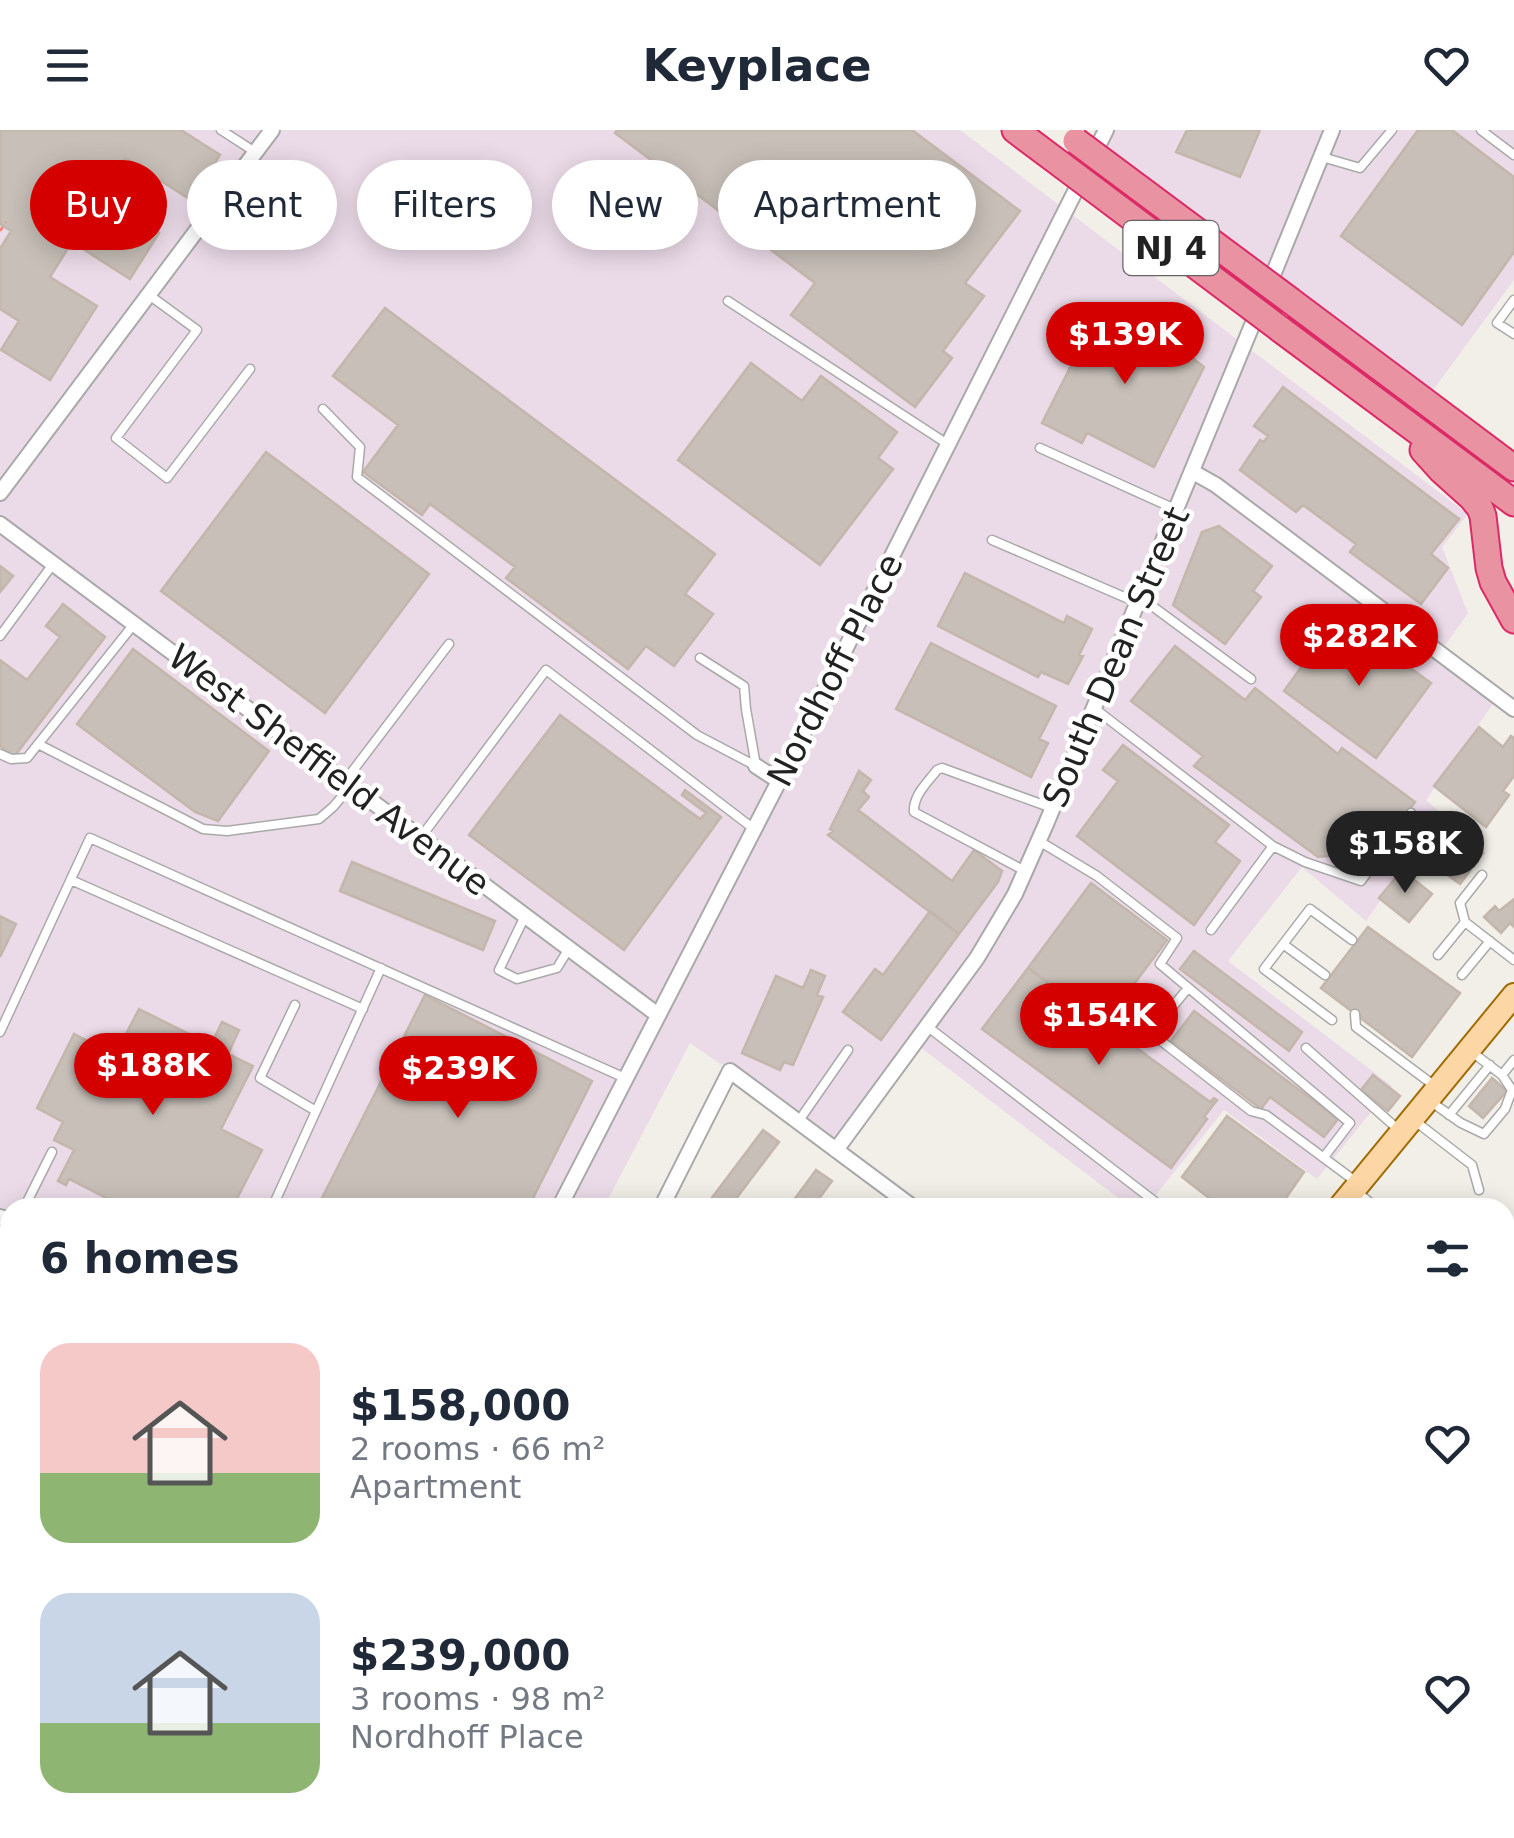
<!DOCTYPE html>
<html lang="en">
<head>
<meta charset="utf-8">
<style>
  :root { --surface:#fff; --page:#f6f6f7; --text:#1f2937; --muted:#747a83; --accent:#d40000 }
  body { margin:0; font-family:"DejaVu Sans",sans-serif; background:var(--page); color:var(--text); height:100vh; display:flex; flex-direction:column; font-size:38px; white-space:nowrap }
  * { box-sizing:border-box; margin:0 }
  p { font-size:32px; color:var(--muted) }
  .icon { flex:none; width:55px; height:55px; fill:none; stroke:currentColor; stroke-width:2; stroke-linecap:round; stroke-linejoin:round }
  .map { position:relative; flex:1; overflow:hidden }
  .drawer { position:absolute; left:0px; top:1068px; width:1515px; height:642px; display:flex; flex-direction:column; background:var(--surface); border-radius:30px 30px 0 0; box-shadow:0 5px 25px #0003 }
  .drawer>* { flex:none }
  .guide { position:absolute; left:30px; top:30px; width:1000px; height:90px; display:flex; gap:20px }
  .price { position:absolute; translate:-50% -85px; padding:0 22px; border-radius:35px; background:var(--accent); color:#fff; font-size:32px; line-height:65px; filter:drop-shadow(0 2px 5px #0008) }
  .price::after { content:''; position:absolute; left:50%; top:60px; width:30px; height:22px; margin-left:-15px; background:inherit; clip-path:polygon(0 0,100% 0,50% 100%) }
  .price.active { background:#222; color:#fff }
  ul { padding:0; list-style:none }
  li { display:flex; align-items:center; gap:30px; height:250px; padding:0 40px }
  li span { display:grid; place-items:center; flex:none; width:280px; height:200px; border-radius:30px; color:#555 }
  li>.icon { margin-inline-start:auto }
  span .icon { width:120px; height:120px; fill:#fffc; stroke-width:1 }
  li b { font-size:42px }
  h2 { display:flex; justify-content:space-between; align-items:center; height:120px; padding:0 40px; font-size:42px }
  .chip { padding:0 35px; border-radius:45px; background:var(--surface); box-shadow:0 5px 25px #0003; font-size:35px; line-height:90px }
  .chip.active { background:var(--accent); color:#fff }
  header { display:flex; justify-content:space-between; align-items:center; height:130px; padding:0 40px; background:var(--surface); font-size:45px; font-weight:700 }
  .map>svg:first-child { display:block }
  .residential { fill:#e0dfdf }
  .industrial { fill:#ebdbe8 }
  .forest { fill:#add19e }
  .water { fill:#aad3df }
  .building { fill:#c7bfb8; stroke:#c4b6ab; stroke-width:2.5 }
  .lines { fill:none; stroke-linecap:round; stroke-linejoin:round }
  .lane-casing { stroke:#a9a9a9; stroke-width:11 }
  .street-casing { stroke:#a9a9a9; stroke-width:18 }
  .primary-casing { stroke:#a06b00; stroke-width:26 }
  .highway-casing { stroke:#dc2a67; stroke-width:29 }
  .path { stroke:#fa8072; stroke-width:2.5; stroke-dasharray:5 5; stroke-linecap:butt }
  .lane { stroke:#fff; stroke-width:8 }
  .street { stroke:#fff; stroke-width:14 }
  .primary { stroke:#fcd6a4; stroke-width:22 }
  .highway { stroke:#e892a2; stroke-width:25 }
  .highway-bridge-casing { stroke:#dc2a67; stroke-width:29; stroke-linecap:butt }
  .highway-bridge { stroke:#e892a2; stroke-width:25 }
  .labels { text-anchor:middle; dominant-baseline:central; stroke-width:9; stroke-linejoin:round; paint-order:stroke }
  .shield { fill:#fff; stroke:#646464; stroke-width:2.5 }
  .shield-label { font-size:32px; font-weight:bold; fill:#222 }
  .street-label { font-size:35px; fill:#222; stroke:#fff }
</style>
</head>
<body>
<header><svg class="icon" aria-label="menu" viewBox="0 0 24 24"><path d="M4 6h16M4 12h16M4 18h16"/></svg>Keyplace<svg class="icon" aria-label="heart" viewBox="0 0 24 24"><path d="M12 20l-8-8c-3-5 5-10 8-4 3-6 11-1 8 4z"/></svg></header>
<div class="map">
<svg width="1514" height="1708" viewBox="0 0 1514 1708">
  <rect width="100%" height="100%" fill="#f2efe9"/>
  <path class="residential" d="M309,1700H931L928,1708H305Z"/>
  <path class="industrial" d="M0,0H960L1468,384L1442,417L1468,483L1440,523L1495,571L1426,670L1442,684L1366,791L1302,737L1228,831L1392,956L1317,1049L1224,980L1146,1077H1130L920,917L842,1017L690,913L604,1077L10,1078V1346L0,1340Z
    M1107,0H1514V150L1425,271L1096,25Z"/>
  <path class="forest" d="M10,1510V1669L0,1673V1513Z
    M24,1700H84L73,1708H7Z"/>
  <path class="water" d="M10,1669V1700H24L7,1708H0V1673Z"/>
  <path class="building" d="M0,0H181L220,25L191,70L125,28L101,66L159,103L130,149L72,112L50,147L97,176L50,250L1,220L19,191L0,179V119L11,101L0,94Z
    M617,0H912L1020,81L965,153L984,166L943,221L952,228L915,277L791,185L815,153L615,3Z
    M1187,0H1260L1240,47L1176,22Z
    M1418,0H1452L1514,47V122L1462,195L1341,106Z
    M1102,175L1117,183L1121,176L1133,182L1130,189L1167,208L1204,237L1154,337L1087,303L1082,313L1042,293Z
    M385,178L715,424L685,464L713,484L674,536L646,516L628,539L506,448L515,437L430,374L422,385L363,342L398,295L333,246Z
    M751,233L802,271L821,246L897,302L878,328L893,339L820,435L678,330Z
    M1283,257L1459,389L1431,424L1448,438L1421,474L1350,422L1356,414L1303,375L1296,382L1240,340L1260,310L1264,312L1268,306L1254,296Z
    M266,322L429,444L325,583L161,461Z
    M1219,396L1272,436L1253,461L1261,467L1225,514L1173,475L1202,402Z
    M0,436L13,446L0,462Z
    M965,443L1064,493L1067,486L1092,499L1079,525L1083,526L1068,554L1041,542L1038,547L938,496Z
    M63,474L105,507L14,627L0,616V530L27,550L60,507L46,496Z
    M1347,492L1431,553L1376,628L1284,561L1315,518L1324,525Z
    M931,513L1056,576L1039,609L1048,613L1031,647L896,579Z
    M1175,516L1245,570L1255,558L1338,624L1342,618L1415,672L1378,721L1352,703L1338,725L1318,727L1194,636L1203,626L1131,571Z
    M133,519L269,621L218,691L195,682L77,594Z
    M560,585L700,689L706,683L682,665L685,660L721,687L624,820L469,705Z
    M1479,597L1503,617L1511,606L1514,608V646L1503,661L1509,665L1486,697L1434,656Z
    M1123,615L1229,695L1215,712L1240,731L1194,795L1077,706L1118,651L1103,640Z
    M859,641L871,650L863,661L869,667L858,680L952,751L974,720L1002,741L998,752L959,804L828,705L833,701L830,699Z
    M1438,692L1483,723L1460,754L1416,722Z
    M352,732L495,791L483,820L340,761Z
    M1402,740L1432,764L1409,792L1379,768Z
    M1091,753L1167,810L1104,894L1028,838Z
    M1514,769V797L1510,793L1501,803L1484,787L1495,776L1499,781Z
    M930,781L959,804L881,910L843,882L875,839L883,845Z
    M0,786L16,794L0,827Z
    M1368,797L1460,863L1412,927L1321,858Z
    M1194,821L1302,902L1289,921L1180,839Z
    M1028,838L1210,972L1214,968L1217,970L1204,987L1207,989L1171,1038L982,899Z
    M811,840L825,846L817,865L823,867L793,935L784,932L780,940L742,923L776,846L803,858Z
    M425,865L592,951L528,1078H317Z
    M139,879L211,915L222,892L239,900L228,924L253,936L221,999L262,1020L232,1078H126L69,1049L66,1055L58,1051L74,1020L54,1010L63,992L37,978L74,904L115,925Z
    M1194,881L1338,989L1324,1007L1270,967L1261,979L1171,911Z
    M1373,945L1400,966L1388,981L1361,960Z
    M1492,948L1507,961L1483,988L1469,976Z
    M1227,986L1304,1042L1279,1078H1222L1182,1047Z
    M763,1000L779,1012L729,1078H722L711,1069Z
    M816,1040L832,1051L812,1078H788Z
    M0,1121L10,1124V1309L0,1306L5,1285L0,1283Z
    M1513,1404L1514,1446L1512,1449L1505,1445V1416Z
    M1514,1646V1675L1505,1669V1659Z
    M399,1700H427L423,1708H395Z
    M738,1700H759L756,1708H735Z
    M772,1700H792L789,1708L770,1703Z
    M1403,1700H1426V1708H1403Z"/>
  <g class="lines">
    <defs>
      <path id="lane" d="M221,0L255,22
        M1481,0L1514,25
        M1322,27L1360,38L1392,0
        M149,165L197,200L116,308L167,348L250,239
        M1514,170L1497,193L1514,204
        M728,171L949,315
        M323,279L360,317L357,347L697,605L756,636
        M1040,318L1177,380
        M992,410L1138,473
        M1140,467L1251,549
        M0,506L53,434
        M700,528L744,556L746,579L756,636
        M1094,578L1273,716L1211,800
        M38,614L203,699L227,701L319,689L333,677L351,656
        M0,624L11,629L27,628L134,494
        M345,651L449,514
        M421,707L546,540L754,699
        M1039,711L1097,746L1177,808L1160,834L1350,993L1324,1027
        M1273,716L1305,732L1361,751L1411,683
        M1025,741L914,682C913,665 928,652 937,640L942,638L1052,678
        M71,750L363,879
        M525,786L499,840L517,849L557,838L568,820
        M1465,792L1460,773L1482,745
        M1283,814L1325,845
        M1438,825L1465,792L1514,830
        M1462,845L1490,811
        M1188,858L1151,903L1251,981L1266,985L1355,1051
        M295,875L260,948L316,981
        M1355,884L1356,897L1436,957
        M1332,890L1264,839L1310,779L1352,810
        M928,897L1158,1074
        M0,902L90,708L625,948
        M1306,918L1400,1001
        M1472,922L1502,945L1514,930
        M1430,971L1461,993L1484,1004L1505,979L1512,960L1502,945
        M1449,985L1490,935
        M1415,991L1472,1035L1479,1060
        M798,992L848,920
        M1357,1062L1377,1078
        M24,1078L52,1022
        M272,1078L381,838
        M382,1708L386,1700
        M803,1708V1700"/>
      <path id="street" d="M1268,157L1332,0
        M1193,342L1216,355L1514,579
        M0,363L272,0
        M0,394L658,885
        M756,636L779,651
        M836,1020L977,828L1015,764L1046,694L1260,176
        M559,1078L779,651L1106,0
        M661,1078L730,941L914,1078
        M0,1087L10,1090
        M1505,1364L1514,1352
        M1505,1481L1514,1487
        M1505,1604L1514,1593
        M492,1700L496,1708
        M559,1700L562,1708"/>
      <path id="primary" d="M1339,1078L1514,865
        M952,1708L956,1700"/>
      <path id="highway" d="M1015,0L1063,36
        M1291,171L1514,338
        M1280,199L1514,373
        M1423,320L1442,341L1472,368L1480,378L1483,386L1489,438L1493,452L1514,490
        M0,1400L10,1398
        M0,1430L10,1428
        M0,1455L10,1453
        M0,1487L10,1485
        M1038,1700L1050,1708
        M1115,1700L1127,1708
        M1157,1700L1168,1708
        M1219,1700L1230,1708"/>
    </defs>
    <use href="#lane" class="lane-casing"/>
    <use href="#street" class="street-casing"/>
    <use href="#primary" class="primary-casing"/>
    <use href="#highway" class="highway-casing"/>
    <path class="path" d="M0,101L6,92
      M668,1708L672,1700
      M709,1708L713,1700"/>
    <use href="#lane" class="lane"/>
    <use href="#street" class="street"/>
    <use href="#primary" class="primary"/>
    <use href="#highway" class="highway"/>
    <defs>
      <path id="highway-bridge" d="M1076,11L1291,171
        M1063,36L1280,199"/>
    </defs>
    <use href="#highway-bridge" class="highway-bridge-casing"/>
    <use href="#highway-bridge" class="highway-bridge"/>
  </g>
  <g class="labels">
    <rect class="shield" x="1123.5" y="91" width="95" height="54" rx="8"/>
    <g class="shield-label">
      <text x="1171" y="118">NJ 4</text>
    </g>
    <g class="street-label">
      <text transform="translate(1116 527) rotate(-67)">South Dean Street</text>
      <text transform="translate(835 540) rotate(-63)">Nordhoff Place</text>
      <text transform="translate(329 640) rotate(37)">West Sheffield Avenue</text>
    </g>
  </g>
</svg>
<b class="price" style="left:1125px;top:257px">$139K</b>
<b class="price" style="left:1359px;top:559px">$282K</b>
<b class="price active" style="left:1405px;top:766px">$158K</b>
<b class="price" style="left:1099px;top:938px">$154K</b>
<b class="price" style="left:153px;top:988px">$188K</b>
<b class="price" style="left:458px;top:991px">$239K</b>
<div class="guide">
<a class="chip active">Buy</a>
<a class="chip">Rent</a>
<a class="chip">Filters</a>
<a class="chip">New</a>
<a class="chip">Apartment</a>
</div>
<section class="drawer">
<h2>6 homes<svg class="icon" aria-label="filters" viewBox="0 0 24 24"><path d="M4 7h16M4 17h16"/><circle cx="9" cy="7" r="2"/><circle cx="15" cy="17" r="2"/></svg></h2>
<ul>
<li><span style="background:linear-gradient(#f6c9c9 65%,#8fb573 0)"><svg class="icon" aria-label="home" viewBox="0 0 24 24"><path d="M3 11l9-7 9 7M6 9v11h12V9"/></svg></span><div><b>$158,000</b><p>2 rooms · 66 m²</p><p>Apartment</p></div><svg class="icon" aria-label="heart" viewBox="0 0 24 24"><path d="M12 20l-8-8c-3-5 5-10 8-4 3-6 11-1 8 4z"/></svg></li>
<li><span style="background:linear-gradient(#c9d6e8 65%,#8fb573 0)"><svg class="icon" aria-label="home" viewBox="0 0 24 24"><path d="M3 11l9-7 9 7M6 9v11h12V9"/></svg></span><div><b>$239,000</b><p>3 rooms · 98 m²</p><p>Nordhoff Place</p></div><svg class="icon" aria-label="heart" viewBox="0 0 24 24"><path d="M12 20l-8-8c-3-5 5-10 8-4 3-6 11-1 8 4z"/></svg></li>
</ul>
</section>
</div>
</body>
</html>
